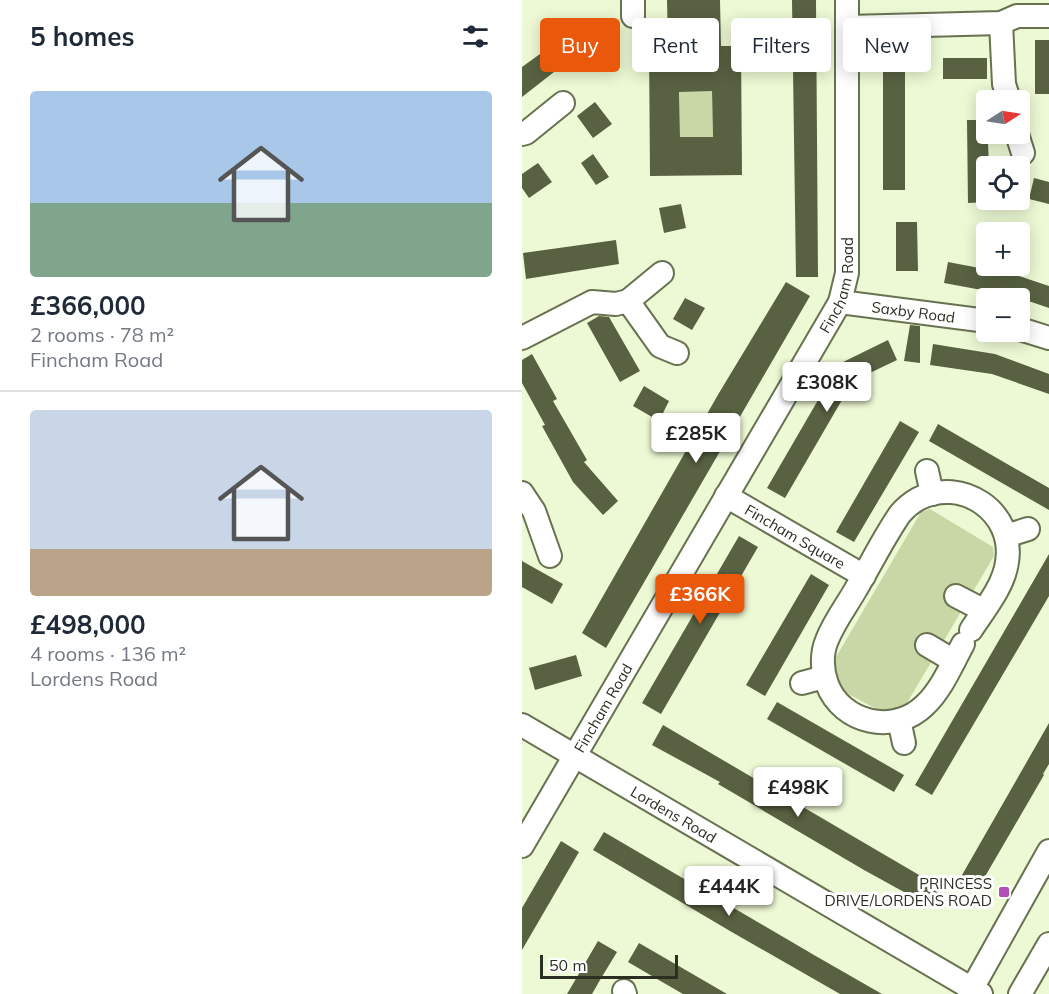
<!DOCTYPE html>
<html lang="en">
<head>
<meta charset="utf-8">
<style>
  :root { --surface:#fff; --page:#f6f6f7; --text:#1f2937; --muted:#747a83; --line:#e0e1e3; --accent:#ea580c }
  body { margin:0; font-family:Mulish,sans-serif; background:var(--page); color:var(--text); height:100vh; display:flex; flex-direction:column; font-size:22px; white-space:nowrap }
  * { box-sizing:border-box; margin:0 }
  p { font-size:20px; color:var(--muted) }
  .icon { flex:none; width:33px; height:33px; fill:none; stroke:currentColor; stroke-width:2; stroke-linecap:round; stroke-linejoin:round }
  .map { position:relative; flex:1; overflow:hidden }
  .details { display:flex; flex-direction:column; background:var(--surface); width:522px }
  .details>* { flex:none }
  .banner { position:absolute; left:18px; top:18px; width:418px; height:54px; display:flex; gap:12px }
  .needle { width:39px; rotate:78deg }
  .fabs { position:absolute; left:454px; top:90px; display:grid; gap:12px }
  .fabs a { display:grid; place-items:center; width:54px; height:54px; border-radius:6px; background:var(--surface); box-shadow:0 3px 15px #0003; font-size:30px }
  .scale { position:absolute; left:18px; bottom:15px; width:138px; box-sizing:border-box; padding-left:6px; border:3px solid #2b2f21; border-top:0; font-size:16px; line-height:21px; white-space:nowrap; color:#2b2f21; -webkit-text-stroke:4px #fff; paint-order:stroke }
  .price { position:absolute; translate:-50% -51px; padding:0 14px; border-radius:6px; background:#fff; color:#222; font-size:20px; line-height:39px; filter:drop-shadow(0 2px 3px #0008) }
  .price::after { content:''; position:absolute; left:50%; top:36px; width:18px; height:14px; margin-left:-9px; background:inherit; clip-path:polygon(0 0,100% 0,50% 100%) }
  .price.current { background:var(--accent); color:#fff }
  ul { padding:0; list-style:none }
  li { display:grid; align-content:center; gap:12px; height:318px; padding:0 30px }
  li+li { border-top:2px solid var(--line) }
  li span { display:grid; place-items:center; height:186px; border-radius:6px; color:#555 }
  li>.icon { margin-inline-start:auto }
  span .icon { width:108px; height:108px; fill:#fffc; stroke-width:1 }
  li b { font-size:26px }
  h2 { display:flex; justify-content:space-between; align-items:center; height:72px; padding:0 30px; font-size:26px }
  .chip { padding:0 21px; border-radius:6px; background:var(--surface); box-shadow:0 3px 15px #0003; font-size:21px; line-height:54px }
  .chip.current { background:var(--accent); color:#fff }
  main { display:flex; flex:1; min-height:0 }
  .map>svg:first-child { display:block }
  .green { fill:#c8d7a5 }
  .building { fill:#586242; fill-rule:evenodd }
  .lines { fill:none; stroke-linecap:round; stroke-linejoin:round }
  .minor-casing { stroke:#687251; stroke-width:26 }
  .minor { stroke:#fff; stroke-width:22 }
  .poi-dot { fill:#b14fb7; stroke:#fff; stroke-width:2 }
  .labels { text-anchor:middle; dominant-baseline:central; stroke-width:6; stroke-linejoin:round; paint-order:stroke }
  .street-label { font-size:15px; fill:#2b2f21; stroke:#fff }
  .poi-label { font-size:15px; fill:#2b2f21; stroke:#fff; text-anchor:end }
</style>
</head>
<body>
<main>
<section class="details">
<h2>5 homes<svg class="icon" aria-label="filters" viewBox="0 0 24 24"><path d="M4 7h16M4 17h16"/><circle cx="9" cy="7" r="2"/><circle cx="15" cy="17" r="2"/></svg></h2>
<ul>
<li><span style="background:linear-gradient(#a9c7e8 60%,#7fa58c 0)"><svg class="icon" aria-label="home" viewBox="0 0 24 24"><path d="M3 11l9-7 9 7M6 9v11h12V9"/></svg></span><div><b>£366,000</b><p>2 rooms · 78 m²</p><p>Fincham Road</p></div></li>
<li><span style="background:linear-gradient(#c9d6e8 75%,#b9a48a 0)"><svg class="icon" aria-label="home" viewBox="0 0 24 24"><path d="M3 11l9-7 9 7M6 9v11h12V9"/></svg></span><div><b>£498,000</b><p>4 rooms · 136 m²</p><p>Lordens Road</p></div></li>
</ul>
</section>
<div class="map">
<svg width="527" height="994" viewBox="0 0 527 994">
  <rect width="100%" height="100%" fill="#edf9d4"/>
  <path class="green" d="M157,84H190L191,145L183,137H165L158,145Z
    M408,509L471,547L472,556L379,713L366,715L309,685L307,669L399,512Z"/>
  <path class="building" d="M145,0H198L199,46H219L220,175L128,176L127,46H146ZM190,91L191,137H158L157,92Z
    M270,0H294L296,277H274Z
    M513,40H527V94H513Z
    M383,51V190H361V52Z
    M18,54L32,72L0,97V67Z
    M421,58H465V79H421Z
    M73,102L90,124L71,138L55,116Z
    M445,120H465L467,166H465V202L446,203Z
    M71,154L87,177L74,185L59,163Z
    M16,163L30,182L7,198L0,188V174Z
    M512,178L527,182V204L507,199Z
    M159,204L164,228L142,233L137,208Z
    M374,222H395L396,271H374Z
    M94,240L97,264L4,279L1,253Z
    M426,262L494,275L527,286V308L492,296L422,283Z
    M264,282L288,296L84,648L60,633L197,393Z
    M163,298L183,308L170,330L151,319Z
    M77,316L87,317L118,371L98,382L65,323Z
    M388,325L398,326V363L382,361Z
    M366,340L375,360L331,381L263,498L245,488L317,364Z
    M411,344L473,354L527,374V394L470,374L408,365Z
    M10,354L35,399L31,401L65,460L62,462L96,501L81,515L51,482L20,426L23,425L0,383V360Z
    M122,386L147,401L137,421L111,406Z
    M378,421L397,432L332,542L314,532Z
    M416,424L527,488V510L407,441Z
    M217,536L236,547L139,714L120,703Z
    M527,554V596L410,795L393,785Z
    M0,561L41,584L30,604L0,587Z
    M289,574L307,585L243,696L224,685Z
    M54,655L60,676L13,690L7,668Z
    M255,702L382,775L372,792L245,719Z
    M527,723V764L521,774L522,775L454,892L436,882Z
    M141,725L421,889L411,908L342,870L196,784L198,782L130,745Z
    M82,832L292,955L360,994H318L208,931L71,850Z
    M39,841L57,852L0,950V908Z
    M76,941L95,952L78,980L70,994H45Z
    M117,943L155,965L205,994H161L135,979L106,962Z"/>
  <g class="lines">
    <defs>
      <g id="minor">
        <path d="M111,0V16"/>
        <path d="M479,23L482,84L487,100"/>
        <path d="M326,27L479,23L495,16H527"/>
        <path d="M0,134L4,133L41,103"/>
        <path d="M495,134L501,153"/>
        <path d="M106,301L138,346L155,353"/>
        <path id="s1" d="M318,302L465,321"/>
        <path d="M498,329L527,338"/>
        <path d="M0,338L70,302L94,304L106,301L140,273"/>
        <path d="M405,471L410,494"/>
        <path d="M0,493L12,511L28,556"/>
        <path id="s2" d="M204,496L342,576"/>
        <path d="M484,536L506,529"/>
        <path d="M434,596L461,610"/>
        <path d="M441,644C430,664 420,689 403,705C373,735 320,724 305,684C300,671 299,654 305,640C312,622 325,605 334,589C349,564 362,537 378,514C383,508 389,503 396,499C440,476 493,512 485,562C482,586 462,610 449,630"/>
        <path d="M405,645L432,661"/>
        <path d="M280,683L302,677"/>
        <path d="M377,720L382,743"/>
        <path id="s3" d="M0,725L459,994"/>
        <path id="s4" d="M0,846L318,302L325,273V0"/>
        <path d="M102,991L103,994"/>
        <path d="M447,994L527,851"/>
        <path d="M498,994L527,944"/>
      </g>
    </defs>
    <use href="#minor" class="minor-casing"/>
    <use href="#minor" class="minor"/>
  </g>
  <rect class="poi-dot" x="476" y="886" width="12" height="12" rx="3"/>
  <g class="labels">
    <g class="street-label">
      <text stroke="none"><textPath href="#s4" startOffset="646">Fincham Road</textPath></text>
      <text stroke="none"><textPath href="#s1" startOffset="74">Saxby Road</textPath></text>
      <text stroke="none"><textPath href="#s2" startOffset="80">Fincham Square</textPath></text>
      <text stroke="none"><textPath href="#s4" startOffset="160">Fincham Road</textPath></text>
      <text stroke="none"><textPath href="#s3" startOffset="176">Lordens Road</textPath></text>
    </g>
    <g class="poi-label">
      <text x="470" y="883">PRINCESS<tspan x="470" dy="17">DRIVE/LORDENS ROAD</tspan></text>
    </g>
  </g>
</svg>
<div class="fabs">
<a><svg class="needle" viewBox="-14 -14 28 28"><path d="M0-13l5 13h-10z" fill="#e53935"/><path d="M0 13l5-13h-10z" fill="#747a83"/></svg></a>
<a><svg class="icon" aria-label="locate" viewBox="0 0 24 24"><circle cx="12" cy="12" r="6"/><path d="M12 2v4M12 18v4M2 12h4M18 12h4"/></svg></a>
<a>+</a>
<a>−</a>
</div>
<div class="scale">50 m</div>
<b class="price" style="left:305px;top:413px">£308K</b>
<b class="price" style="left:174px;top:464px">£285K</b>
<b class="price current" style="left:178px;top:625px">£366K</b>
<b class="price" style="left:276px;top:818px">£498K</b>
<b class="price" style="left:207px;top:917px">£444K</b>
<div class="banner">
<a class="chip current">Buy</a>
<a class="chip">Rent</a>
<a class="chip">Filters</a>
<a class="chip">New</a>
</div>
</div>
</main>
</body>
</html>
